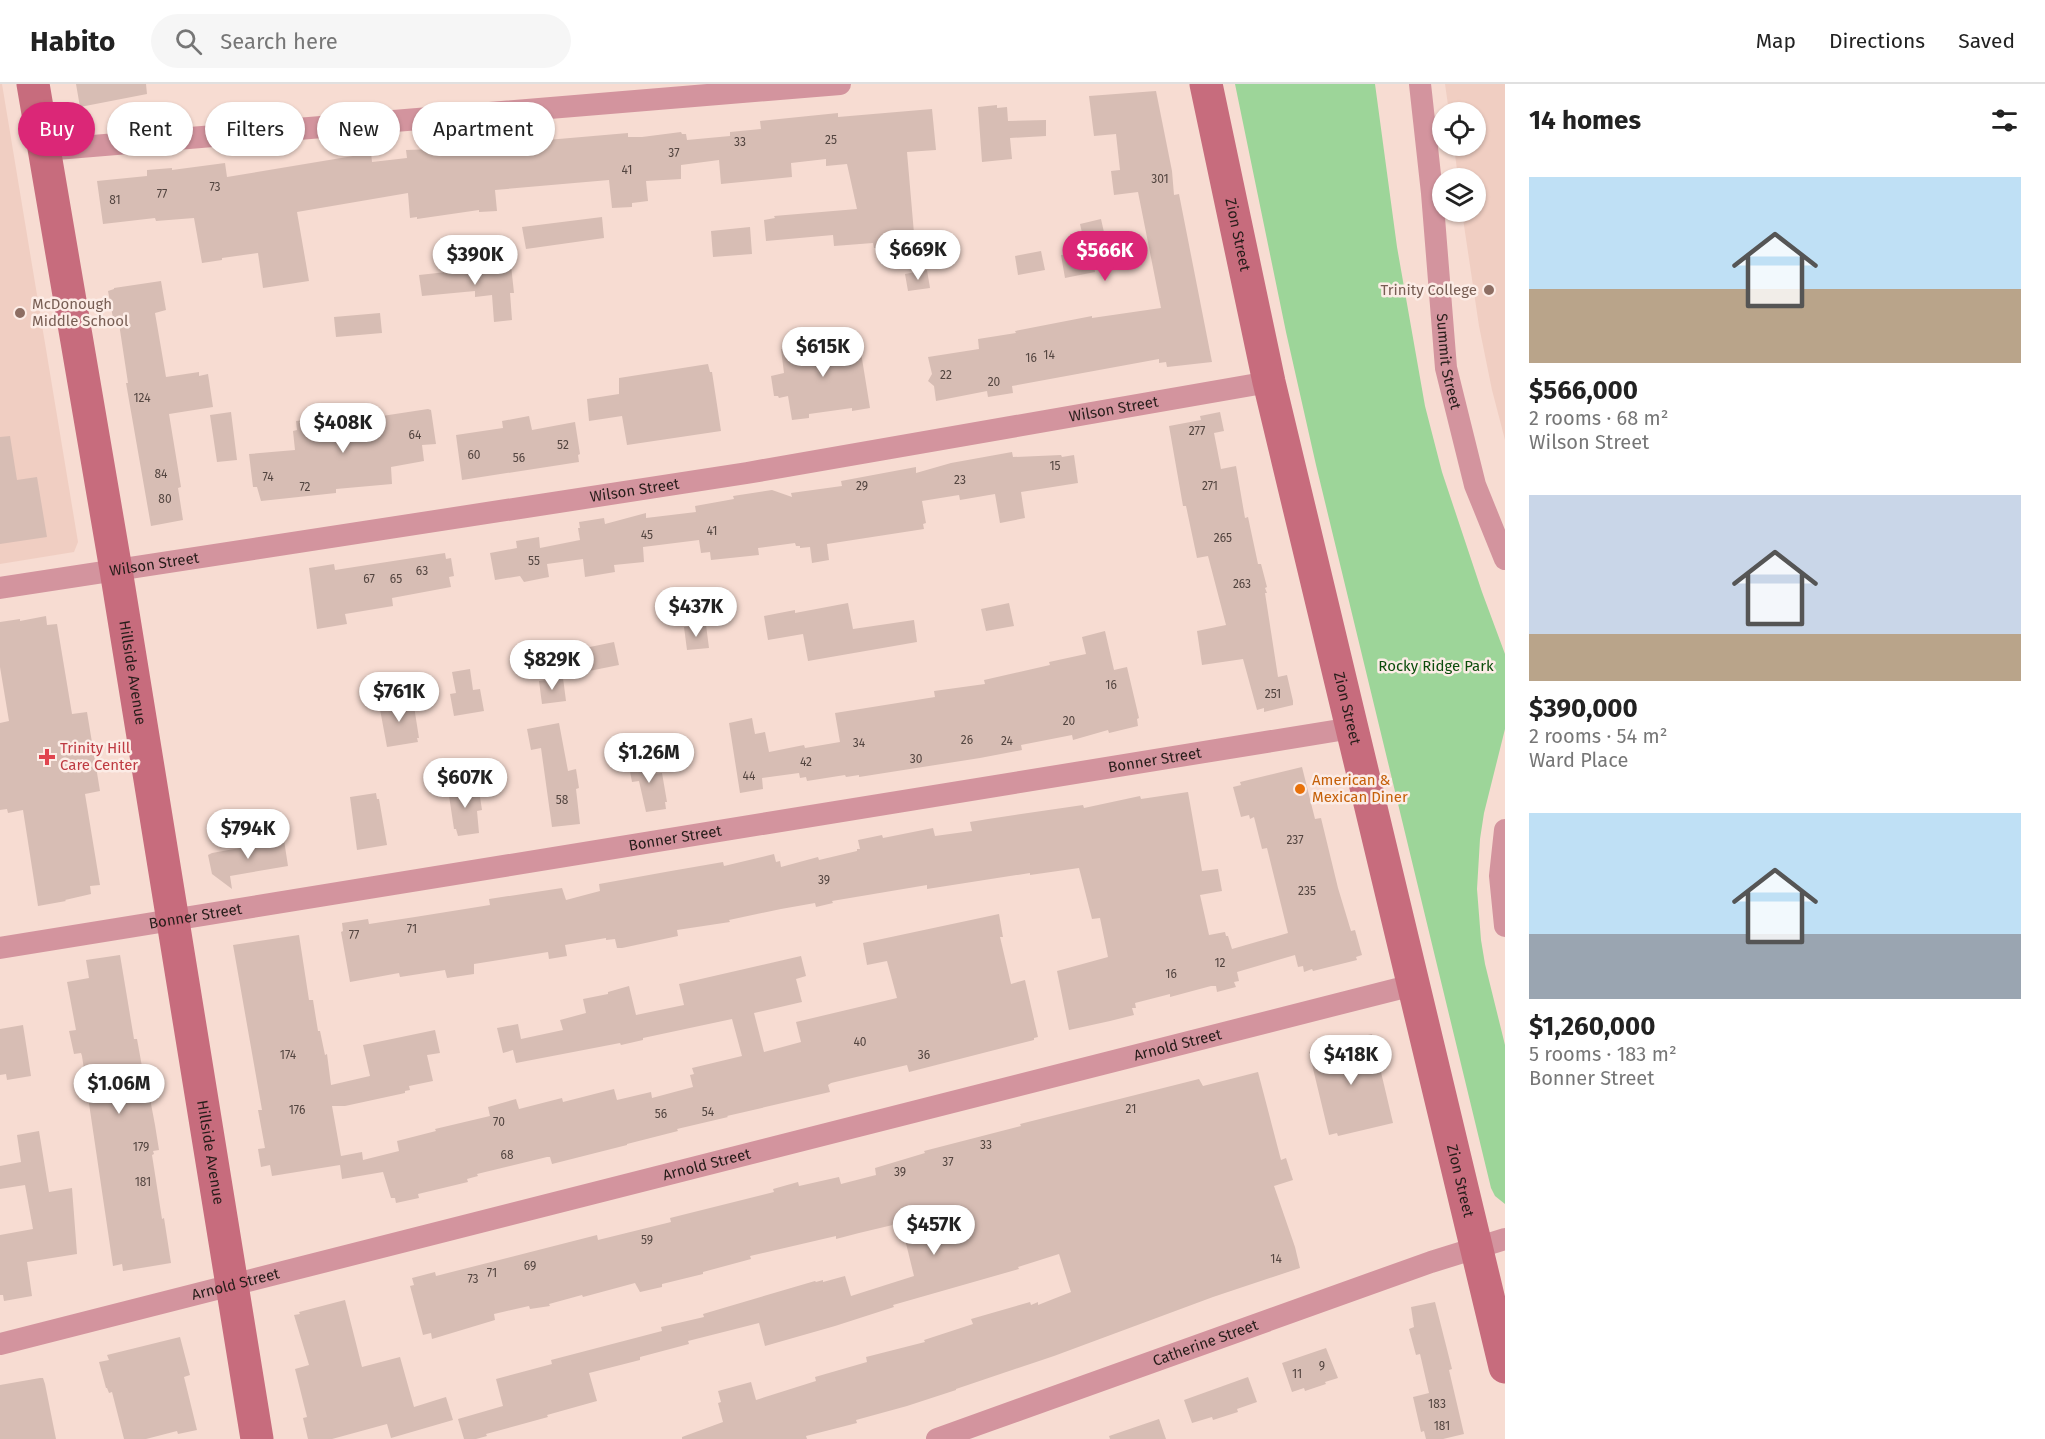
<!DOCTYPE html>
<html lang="en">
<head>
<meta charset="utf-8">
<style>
  :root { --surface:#fff; --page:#f6f6f6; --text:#222; --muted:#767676; --line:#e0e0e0; --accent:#db2777 }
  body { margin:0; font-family:"Fira Sans",sans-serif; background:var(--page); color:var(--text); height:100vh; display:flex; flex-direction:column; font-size:22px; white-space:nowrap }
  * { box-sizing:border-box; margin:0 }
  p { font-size:20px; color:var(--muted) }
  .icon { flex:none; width:33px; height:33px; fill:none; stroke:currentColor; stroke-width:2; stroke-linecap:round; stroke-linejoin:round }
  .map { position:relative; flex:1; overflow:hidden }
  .side { display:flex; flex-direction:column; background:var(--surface); width:540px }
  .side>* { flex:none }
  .guide { position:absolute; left:18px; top:18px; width:570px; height:54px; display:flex; gap:12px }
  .tools { position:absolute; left:1432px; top:18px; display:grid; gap:12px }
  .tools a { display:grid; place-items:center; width:54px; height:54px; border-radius:50%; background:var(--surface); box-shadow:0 2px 4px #0004; font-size:30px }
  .price { position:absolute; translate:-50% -51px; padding:0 14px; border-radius:21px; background:#fff; color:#222; font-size:20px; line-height:39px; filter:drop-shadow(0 2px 3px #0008) }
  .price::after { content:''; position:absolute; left:50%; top:36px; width:18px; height:14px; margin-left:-9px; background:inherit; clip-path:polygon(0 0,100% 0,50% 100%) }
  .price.selected { background:var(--accent); color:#fff }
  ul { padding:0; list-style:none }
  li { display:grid; align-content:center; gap:12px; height:318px; padding:0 24px }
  li span { display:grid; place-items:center; height:186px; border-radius:0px; color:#555 }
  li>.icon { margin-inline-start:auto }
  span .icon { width:108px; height:108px; fill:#fffc; stroke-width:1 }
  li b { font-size:26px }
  h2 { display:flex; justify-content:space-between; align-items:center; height:72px; padding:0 24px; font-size:26px }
  .tag { padding:0 21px; border-radius:27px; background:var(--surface); box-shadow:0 2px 4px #0004; font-size:21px; line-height:54px }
  .tag.selected { background:var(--accent); color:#fff }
  header { display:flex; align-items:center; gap:36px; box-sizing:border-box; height:84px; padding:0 30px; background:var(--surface); border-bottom:2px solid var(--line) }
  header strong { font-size:28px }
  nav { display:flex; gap:33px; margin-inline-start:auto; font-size:21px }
  .search { width:420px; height:54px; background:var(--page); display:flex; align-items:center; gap:15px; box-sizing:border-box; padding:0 21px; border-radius:33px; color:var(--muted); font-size:22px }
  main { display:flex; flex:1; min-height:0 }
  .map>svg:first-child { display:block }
  .built { fill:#f0cec2 }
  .green { fill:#9dd599 }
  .building { fill:#d7bdb4 }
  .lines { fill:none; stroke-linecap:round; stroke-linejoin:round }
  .street { stroke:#d3949e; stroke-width:22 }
  .secondary { stroke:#c76c7d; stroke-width:33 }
  .education-dot { fill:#8d6e63; stroke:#fcece6; stroke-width:2 }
  .health-dot { fill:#e0444e; stroke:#fcece6; stroke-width:2 }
  .food-dot { fill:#e8710a; stroke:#fcece6; stroke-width:2 }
  .labels { text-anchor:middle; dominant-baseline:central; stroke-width:5; stroke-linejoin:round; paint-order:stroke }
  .number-label { font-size:12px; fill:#534540 }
  .street-label { font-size:15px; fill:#271d1a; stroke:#fcece6 }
  .education-label { font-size:15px; fill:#785e54; stroke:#fcece6; text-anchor:end }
  .park-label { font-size:15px; fill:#0b4c0b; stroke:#fcece6 }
  .health-label { font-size:15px; fill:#be3a42; stroke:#fcece6; text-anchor:start }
  .food-label { font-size:15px; fill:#c56008; stroke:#fcece6; text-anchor:start }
</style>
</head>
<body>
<header>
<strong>Habito</strong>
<div class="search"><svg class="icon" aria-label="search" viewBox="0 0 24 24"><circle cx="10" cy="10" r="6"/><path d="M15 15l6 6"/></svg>Search here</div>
<nav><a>Map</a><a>Directions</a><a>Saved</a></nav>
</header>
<main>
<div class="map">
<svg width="1505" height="1355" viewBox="0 0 1505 1355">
  <rect width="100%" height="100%" fill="#f7dcd2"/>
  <path class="built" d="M0,0H2L78,458L74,468L0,480Z
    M1445,0H1505V356L1492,306L1479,242L1462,128H1476V94H1458L1454,62H1476V28H1449Z"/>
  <path class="green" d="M1235,0H1375L1397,163L1425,322L1442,388L1482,508L1505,570V645L1484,729L1480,755L1477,805L1481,856L1485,880L1505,961V1120L1495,1112L1491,1104L1316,381L1286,248Z"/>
  <path class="building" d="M76,0H146L147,10L80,23Z
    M1156,7L1172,87L1174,111L1179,110L1212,278L1167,283L1166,278L1159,279V275L1012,302L1013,309L988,313L987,307L936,317L934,302L928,297L932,290L928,273L979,265L978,255L1016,249L1015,247L1092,232V234L1161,224L1138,108L1114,111L1111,87L1120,86L1116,50L1094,52L1089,12Z
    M997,21V24L1007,23L1008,37L1046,36V52L1010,54L1012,75L982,78L978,23Z
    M932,25L936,66L907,68L915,161L874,164L873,159L834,162L833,151L766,157L764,136L775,134L774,132L857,125L847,80L826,82V75L791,79L792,93L721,100L719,76L681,81V95L646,97L648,117L632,119V123L612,124L609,96L495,106L497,127L479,128V126L417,135V133L410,134L408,109L297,128L309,197L263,204L258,169L222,174V176L202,179L194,134L156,137L155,134L103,140L97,97L147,92V86L172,84V86L225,79L227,93L371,69L372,78L407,74L406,66L436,65L546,53L547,56L628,49V53H642L681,48L682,50H686L687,56L730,52V48L761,45L760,37L838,29V33Z
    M602,133L604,154L526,165L522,143Z
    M1101,135L1106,157L1085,162L1080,140Z
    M750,143L752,170L713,173L711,147Z
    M1091,166L1095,188L1065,194L1061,171Z
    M1041,167L1045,186L1018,191L1015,172Z
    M511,181L514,209H510L512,236L494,238L492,211L475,213V207L422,212L419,191Z
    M927,186L930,204L908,207L905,190Z
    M161,197L166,226L155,229L166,293L199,288V292L208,290L213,323L169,330L181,403L178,404L183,436L151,442L126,299H128L118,233L113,234L108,207L114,205V204Z
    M380,229L382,249L336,253L334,233Z
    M858,250L870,324L852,327V324L809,330V334L792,336L788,312L779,314L778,312H774L771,292L784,289L781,265L841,256L840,252Z
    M708,280L710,288H712L721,347L627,361L622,332L589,337L587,315L619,310V294Z
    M428,325L431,326L436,360L422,361L424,377L391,383L392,400L336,405V409L261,417L257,403H253L249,370L295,366L293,347L297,346L296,337L352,332V328L381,326L382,332Z
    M231,328L237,376L217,378L210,331Z
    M1220,328L1224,347L1214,349L1221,385L1236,382L1245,434L1248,433L1258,480H1261L1267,503L1265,504L1267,509H1265L1278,593L1287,591L1293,617V621L1264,628V624L1257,626L1243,575L1202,581L1197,547L1226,541L1208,472L1197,474L1186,422H1183L1169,342L1201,336L1200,332Z
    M529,332L532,346L575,338L580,370L578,371L579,378L462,396L456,351L503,344L502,337Z
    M10,352L17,396L37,393L47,453L0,460V353Z
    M1012,368L1013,373L1061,371L1062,373L1074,371L1078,399L1021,408L1025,434L1000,439L995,410L960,416L959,411L922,417L926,439L923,440L924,445L827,460L829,476L812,479L810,463L800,464V462H796L795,459L758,464L759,471L711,476L710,468L701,469L699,456L643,463L644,478L614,481L615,488L585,493L583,475L547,480L549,493L524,498L520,492L495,496L490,469L517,464L516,457L539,453L540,464L580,456L578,444H580L579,438L604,434L605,440L646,429V434L696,428L695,422L734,415L733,412L772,406L792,413L791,409L842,402L841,397L916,383V389L951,379Z
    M445,469L446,475L451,474L454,492L449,493L451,503L392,514L393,522L345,530L347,540L317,545L309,484L334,480L335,486Z
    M848,519L853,545L914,536L917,558L808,577L803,550L768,556L764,532L795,526V529Z
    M1009,519L1014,542L986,547L981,525Z
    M46,532L47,541L57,540L72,630L87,628L100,707L85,710L100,801L90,802L91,810L65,816L66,817L38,822L23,726L8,729L7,725L0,726V639L9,637L0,583V538L20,535V537Z
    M706,541L709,564L687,566L684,543Z
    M1105,547L1114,586L1127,583L1139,634L1137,635L1138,642L1109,649L1108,646L1073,656L1072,651L1021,661L1022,666L980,674L859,693V691L846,693L845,691L807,697L806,693L800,694L799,689L762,694L763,705L740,709L729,639L752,634L755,650L765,648L769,668L804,661L805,664L840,658L835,629L935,613L934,607L985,600L984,596L1050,581L1049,578L1086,570L1082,553Z
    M614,558L619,581L589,587L585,564Z
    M470,585L473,606L480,605L484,627L454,632L450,610L456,609L452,588Z
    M563,594L566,617L542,620L539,597Z
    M410,615V617L413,616L419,654H417L418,658L387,663L379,620Z
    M559,639L568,687L576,685L579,704L576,705L580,740L552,743L541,664L531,666L527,645Z
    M649,672L652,690L662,689L667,718H665L666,725L646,728L639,697L632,698L628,677Z
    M1302,683L1315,735L1321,734L1338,804L1351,847L1355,846L1362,871L1356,873L1357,876L1313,887L1312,885L1304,888L1303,882L1298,883L1295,871L1237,888L1239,897L1234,898L1236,903L1217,908L1216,902H1211L1170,913V910L1135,919L1136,924H1132L1134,931L1110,937L1069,946L1057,887L1108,873L1100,834L1092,835L1079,784L1030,791V789L927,805V801L832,817L833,819L816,823L815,819L781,825L729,836L730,838L677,846L678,852L622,864H617L615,855L606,856V854L565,861L567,872L549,875L548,868L474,880V890L447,894L445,886L400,893L399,889L350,898L341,848L343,847L342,839L368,835L369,840L415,833L490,821L489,815L562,804L566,816L600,807L599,800L671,787L723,778L724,782L774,770L776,778L780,777L781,783L818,773L819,776L857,767V765H860L858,756L882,751L883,754L933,744L935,752L972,747L970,738L988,735L1083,721L1084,724L1140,712L1141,715L1188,708L1202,787L1218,785L1222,807L1200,811L1209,851L1225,848L1226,852H1228L1232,865L1288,849L1267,764L1262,765L1254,733L1250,735L1249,731L1241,733L1233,703L1241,701L1240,698Z
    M478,700L482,726L477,727L479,749L458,752L456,745H454L448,705Z
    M376,709L377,715H379L387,761L357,766L350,713Z
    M284,756L288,782L230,792L232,805L212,790L208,771L212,769Z
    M999,830L1003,853H1000L1011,900L1025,896L1038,953L1034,954V956L909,988L907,981L831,999L828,1001L830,1008L727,1032L728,1033L677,1045L678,1047L627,1060V1061L552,1080L550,1073H547L477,1090L478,1092L467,1095L468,1098L418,1110L419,1114L396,1119L395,1114H391L383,1088L342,1095L340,1081L272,1092L270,1081L261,1083L258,1065L265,1064L258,1026H262L233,861L299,851L309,916H313L318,947H320L325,971L327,970L331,1001L370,992L363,961L435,946L440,969L427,971L433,997L409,1002L410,1006L405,1007V1009L345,1022H332L341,1072L362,1068L363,1076L399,1067L397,1057L436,1047L435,1045L490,1032L488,1023L516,1015L519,1025L562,1014L563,1018L614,1005L617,1016L651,1008L652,1014L693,1003L690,991L694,990L692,984L742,972L732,935L643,954V956L621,961L620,959L516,979L513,966L503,969L497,944L518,940L521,955L563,946L560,936L586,929L583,915L608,910V908L629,902L636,931L684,921L679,900L801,872L806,892L796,895L802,918L754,929L764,968L801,958L796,938L897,914L887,877L867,881L863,859Z
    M120,871L134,955H137L143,988H145L155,1041L159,1066L153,1067L154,1070L152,1071L162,1135L164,1134L171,1179L123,1187L122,1180L113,1182L82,972L81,969L74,970L69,947L76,946L67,898L89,894L86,876Z
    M23,941L31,992L7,996L6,990L0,991V945Z
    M1372,950L1393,1039L1338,1052L1337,1049L1329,1051L1309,968L1317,966V964Z
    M1258,988L1281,1076L1286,1074L1293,1096L1274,1102L1295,1163L1300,1184L1213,1213L1054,1272L956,1305V1306L907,1322L856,1336L857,1339L806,1352L807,1355H682V1353L723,1338L718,1319L721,1318L718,1307L751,1298L756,1316L816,1297L815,1293L867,1278L866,1273L925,1258L924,1256L973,1240L971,1235L1030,1218L1031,1221L1038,1218V1221L1071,1208L1059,1170L1018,1183L1019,1185L893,1221L894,1223L835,1242L765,1262L759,1239L688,1257L689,1260L640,1273V1276L589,1289L597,1317L547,1331L548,1333L486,1350L487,1352L476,1355H464L458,1335L503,1322L496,1295L552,1280L551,1276L662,1247L661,1243L704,1233L703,1230L815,1197L816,1198L823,1196V1198L845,1192L851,1212L914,1192L901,1139L859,1149L836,1155V1152L750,1172L751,1175L703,1188V1190L662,1200V1203L640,1208L635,1199L583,1213L582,1211L549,1220L550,1222L530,1225L529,1222L494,1230L495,1236L432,1255L431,1249L423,1251L410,1202L414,1201L412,1194L435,1188L436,1192L597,1151L598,1156L671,1138L670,1134L774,1108L773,1105L798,1098L799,1102L839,1093L841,1100L876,1091L875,1084L925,1069L924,1067L1021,1042L1020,1040L1199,995L1203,1002Z
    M39,1047L49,1108L72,1104L77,1170L27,1178L32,1212L4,1217L3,1211H0V1151L33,1145L25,1101L0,1105V1082L21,1078L17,1051Z
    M345,1216L362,1283L400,1273L414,1323L446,1313L453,1336L391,1354L387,1340L332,1355H308L303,1334L307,1333L295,1285L309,1281L294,1231L300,1230L299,1228Z
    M1435,1218L1452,1285L1449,1286L1464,1350L1443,1355H1426L1424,1347L1421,1348L1413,1313L1429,1309L1420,1270L1416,1271L1409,1245L1414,1243L1411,1223Z
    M180,1253L190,1291L184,1293L197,1346L178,1350L177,1347L146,1355H124L112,1308L109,1309L107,1304H106L99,1278L109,1276L107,1271Z
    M1326,1264L1338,1294L1325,1298L1326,1300L1305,1307L1304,1304L1292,1308L1282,1279Z
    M1248,1293L1257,1318L1237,1325L1238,1328L1213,1336L1212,1333L1192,1339L1184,1316Z
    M40,1294H43L45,1300L56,1355H0V1301Z
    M1159,1335L1166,1355H1110L1109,1352Z"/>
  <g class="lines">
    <g class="street">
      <path id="s1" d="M1420,0L1432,109L1446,284L1475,401L1505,475"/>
      <path d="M44,66L840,0"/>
      <path id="s2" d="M0,504L747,389L1269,298"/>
      <path d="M1505,746L1500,792L1505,842"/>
      <path id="s3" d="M0,864L1352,644"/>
      <path id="s4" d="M0,1260L1413,901"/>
      <path id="s5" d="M937,1355L1431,1178L1505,1155"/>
    </g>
    <g class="secondary">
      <path id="s6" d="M33,0L116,486L257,1355"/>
      <path id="s7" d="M1206,0L1269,298L1505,1283"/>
    </g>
  </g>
  <g class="education-dot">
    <circle cx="1489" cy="206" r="6"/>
    <circle cx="20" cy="229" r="6"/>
  </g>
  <path class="health-dot" d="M44 664h6v6h6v6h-6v6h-6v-6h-6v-6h6z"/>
  <circle class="food-dot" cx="1300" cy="705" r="6"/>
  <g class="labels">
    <g class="number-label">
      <text x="831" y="56">25</text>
      <text x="740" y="58">33</text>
      <text x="674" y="69">37</text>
      <text x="627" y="86">41</text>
      <text x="1160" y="95">301</text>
      <text x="215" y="103">73</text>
      <text x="162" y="110">77</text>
      <text x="115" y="116">81</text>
      <text x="1049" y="271">14</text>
      <text x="1031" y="274">16</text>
      <text x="946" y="291">22</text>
      <text x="994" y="298">20</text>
      <text x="142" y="314">124</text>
      <text x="1197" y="347">277</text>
      <text x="415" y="351">64</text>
      <text x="563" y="361">52</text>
      <text x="474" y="371">60</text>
      <text x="519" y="374">56</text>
      <text x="1055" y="382">15</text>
      <text x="161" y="390">84</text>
      <text x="268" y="393">74</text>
      <text x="960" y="396">23</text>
      <text x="862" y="402">29</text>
      <text x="1210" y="402">271</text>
      <text x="305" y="403">72</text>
      <text x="165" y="415">80</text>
      <text x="712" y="447">41</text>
      <text x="647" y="451">45</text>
      <text x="1223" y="454">265</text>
      <text x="534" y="477">55</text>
      <text x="422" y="487">63</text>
      <text x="369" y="495">67</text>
      <text x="396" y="495">65</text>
      <text x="1242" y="500">263</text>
      <text x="1111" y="601">16</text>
      <text x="1273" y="610">251</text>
      <text x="1069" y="637">20</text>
      <text x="967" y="656">26</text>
      <text x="1007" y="657">24</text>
      <text x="859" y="659">34</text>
      <text x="916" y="675">30</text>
      <text x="806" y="678">42</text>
      <text x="749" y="692">44</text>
      <text x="562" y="716">58</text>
      <text x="1295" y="756">237</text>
      <text x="824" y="796">39</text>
      <text x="1307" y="807">235</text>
      <text x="412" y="845">71</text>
      <text x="354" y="851">77</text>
      <text x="1220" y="879">12</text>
      <text x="1171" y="890">16</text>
      <text x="860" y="958">40</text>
      <text x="288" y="971">174</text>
      <text x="924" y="971">36</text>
      <text x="1131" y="1025">21</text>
      <text x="297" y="1026">176</text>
      <text x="708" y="1028">54</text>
      <text x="661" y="1030">56</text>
      <text x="499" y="1038">70</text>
      <text x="986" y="1061">33</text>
      <text x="141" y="1063">179</text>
      <text x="507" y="1071">68</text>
      <text x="948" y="1078">37</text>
      <text x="900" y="1088">39</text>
      <text x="143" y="1098">181</text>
      <text x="647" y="1156">59</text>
      <text x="1276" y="1175">14</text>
      <text x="530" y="1182">69</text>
      <text x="492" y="1189">71</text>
      <text x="473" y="1195">73</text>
      <text x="1322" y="1282">9</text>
      <text x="1297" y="1290">11</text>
      <text x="1437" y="1320">183</text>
      <text x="1442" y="1342">181</text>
    </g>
    <g class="street-label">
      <text stroke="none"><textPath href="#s7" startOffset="154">Zion Street</textPath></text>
      <text stroke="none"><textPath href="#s1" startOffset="279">Summit Street</textPath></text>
      <text stroke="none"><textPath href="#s2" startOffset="1128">Wilson Street</textPath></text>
      <text stroke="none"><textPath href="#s2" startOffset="642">Wilson Street</textPath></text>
      <text stroke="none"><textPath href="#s2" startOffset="156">Wilson Street</textPath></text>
      <text stroke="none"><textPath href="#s6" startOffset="597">Hillside Avenue</textPath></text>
      <text stroke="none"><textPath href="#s7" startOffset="640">Zion Street</textPath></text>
      <text stroke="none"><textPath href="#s3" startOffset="1170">Bonner Street</textPath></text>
      <text stroke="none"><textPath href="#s3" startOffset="684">Bonner Street</textPath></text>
      <text stroke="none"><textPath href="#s3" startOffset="198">Bonner Street</textPath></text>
      <text stroke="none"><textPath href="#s4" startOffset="1215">Arnold Street</textPath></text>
      <text stroke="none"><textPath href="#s6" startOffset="1083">Hillside Avenue</textPath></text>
      <text stroke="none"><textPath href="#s4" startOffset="729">Arnold Street</textPath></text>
      <text stroke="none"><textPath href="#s7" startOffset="1126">Zion Street</textPath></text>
      <text stroke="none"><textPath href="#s4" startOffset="243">Arnold Street</textPath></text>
      <text stroke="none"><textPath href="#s5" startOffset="285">Catherine Street</textPath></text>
    </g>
    <g class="education-label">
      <text x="1477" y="206">Trinity College</text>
      <text x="32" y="220" text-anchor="start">McDonough<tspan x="32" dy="17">Middle School</tspan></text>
    </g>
    <g class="park-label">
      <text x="1436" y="582">Rocky Ridge Park</text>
    </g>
    <g class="health-label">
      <text x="60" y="664">Trinity Hill<tspan x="60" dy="17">Care Center</tspan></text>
    </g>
    <g class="food-label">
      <text x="1312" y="696">American &amp;<tspan x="1312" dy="17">Mexican Diner</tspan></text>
    </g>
  </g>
</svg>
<div class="tools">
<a><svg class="icon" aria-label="locate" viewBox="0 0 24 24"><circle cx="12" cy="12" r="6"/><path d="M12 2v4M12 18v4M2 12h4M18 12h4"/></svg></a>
<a><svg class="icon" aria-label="layers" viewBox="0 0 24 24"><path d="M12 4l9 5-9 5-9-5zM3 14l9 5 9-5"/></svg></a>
</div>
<b class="price" style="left:918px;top:197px">$669K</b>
<b class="price selected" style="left:1105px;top:198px">$566K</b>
<b class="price" style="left:475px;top:202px">$390K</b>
<b class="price" style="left:823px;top:294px">$615K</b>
<b class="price" style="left:343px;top:370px">$408K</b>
<b class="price" style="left:696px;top:554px">$437K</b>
<b class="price" style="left:552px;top:607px">$829K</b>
<b class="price" style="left:399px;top:639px">$761K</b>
<b class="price" style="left:649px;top:700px">$1.26M</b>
<b class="price" style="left:465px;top:725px">$607K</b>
<b class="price" style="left:248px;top:776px">$794K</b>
<b class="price" style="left:1351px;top:1002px">$418K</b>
<b class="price" style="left:119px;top:1031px">$1.06M</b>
<b class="price" style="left:934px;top:1172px">$457K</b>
<div class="guide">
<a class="tag selected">Buy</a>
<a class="tag">Rent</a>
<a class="tag">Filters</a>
<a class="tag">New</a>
<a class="tag">Apartment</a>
</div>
</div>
<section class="side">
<h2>14 homes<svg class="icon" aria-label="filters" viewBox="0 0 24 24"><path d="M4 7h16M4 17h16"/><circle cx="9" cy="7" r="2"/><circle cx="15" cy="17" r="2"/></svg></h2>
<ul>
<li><span style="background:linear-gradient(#bfe0f5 60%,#b9a48a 0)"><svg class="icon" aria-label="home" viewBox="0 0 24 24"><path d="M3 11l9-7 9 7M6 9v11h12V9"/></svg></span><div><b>$566,000</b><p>2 rooms · 68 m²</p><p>Wilson Street</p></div></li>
<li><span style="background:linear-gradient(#c9d6e8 75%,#b9a48a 0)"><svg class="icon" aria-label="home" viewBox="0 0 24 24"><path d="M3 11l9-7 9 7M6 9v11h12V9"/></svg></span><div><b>$390,000</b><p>2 rooms · 54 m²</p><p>Ward Place</p></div></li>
<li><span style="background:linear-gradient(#bfe0f5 65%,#9aa5b1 0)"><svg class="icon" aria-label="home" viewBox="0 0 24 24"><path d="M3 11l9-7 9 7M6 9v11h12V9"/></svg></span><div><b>$1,260,000</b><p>5 rooms · 183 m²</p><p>Bonner Street</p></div></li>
</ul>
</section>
</main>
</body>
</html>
